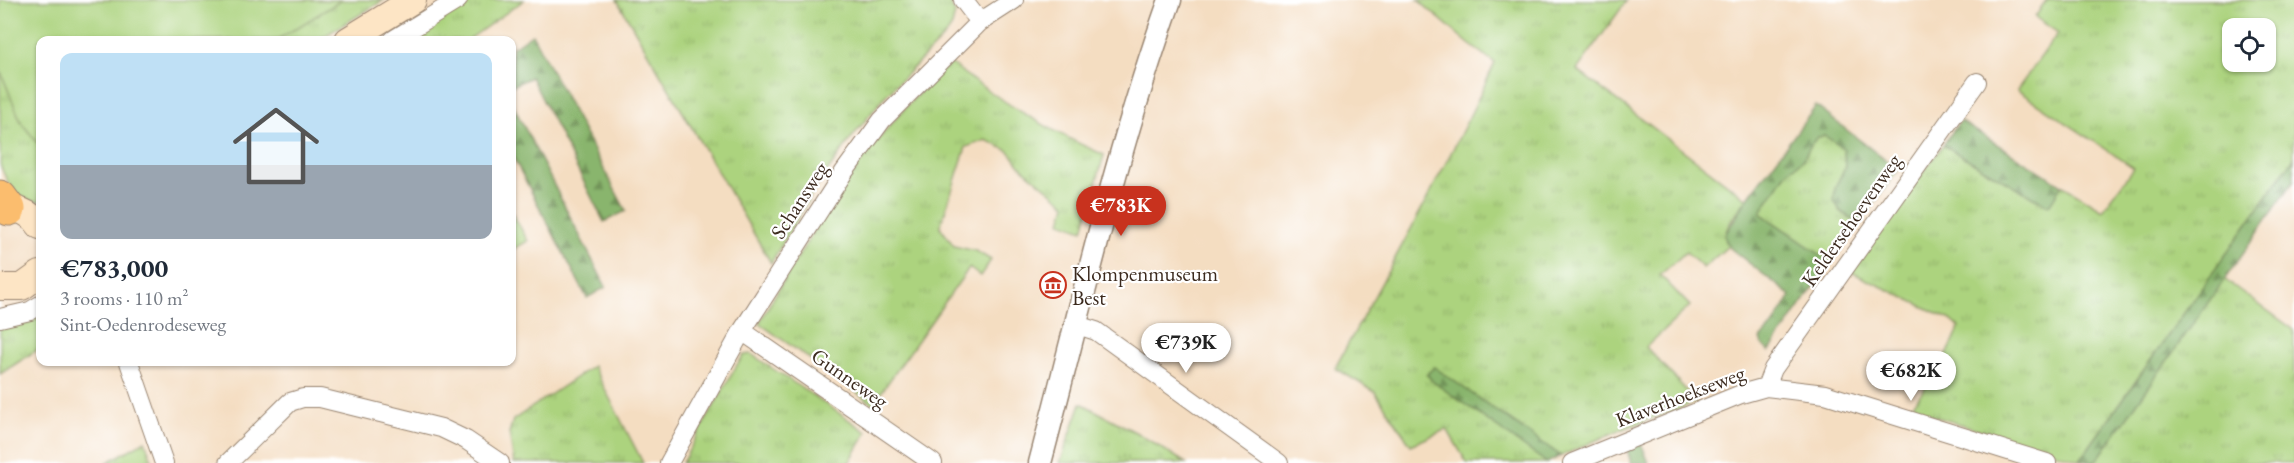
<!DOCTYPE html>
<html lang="en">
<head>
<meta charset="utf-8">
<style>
  :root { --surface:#fff; --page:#f2f2f3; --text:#1f2937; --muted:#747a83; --line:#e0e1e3; --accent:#c8321e }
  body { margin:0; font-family:"EB Garamond",serif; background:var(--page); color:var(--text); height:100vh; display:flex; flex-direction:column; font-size:22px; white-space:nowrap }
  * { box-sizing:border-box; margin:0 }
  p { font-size:20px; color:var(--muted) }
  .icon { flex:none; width:33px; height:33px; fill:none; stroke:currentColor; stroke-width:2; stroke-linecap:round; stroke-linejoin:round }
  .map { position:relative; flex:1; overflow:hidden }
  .drawer { position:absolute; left:36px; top:36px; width:480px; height:330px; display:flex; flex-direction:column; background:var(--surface); border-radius:12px; box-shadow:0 2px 4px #0004 }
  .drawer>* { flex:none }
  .controls { position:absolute; left:2222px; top:18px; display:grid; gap:12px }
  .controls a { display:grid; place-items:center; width:54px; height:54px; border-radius:12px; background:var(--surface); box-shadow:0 2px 4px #0004; font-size:30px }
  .price { position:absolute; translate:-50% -51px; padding:0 14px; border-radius:21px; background:#fff; color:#222; font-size:20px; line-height:39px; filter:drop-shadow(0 2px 3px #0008) }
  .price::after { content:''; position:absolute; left:50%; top:36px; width:18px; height:14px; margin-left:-9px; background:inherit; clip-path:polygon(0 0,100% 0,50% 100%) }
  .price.current { background:var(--accent); color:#fff }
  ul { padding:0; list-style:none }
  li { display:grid; align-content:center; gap:12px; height:318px; padding:0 24px }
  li+li { border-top:2px solid var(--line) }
  li span { display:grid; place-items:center; height:186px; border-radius:12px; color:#555 }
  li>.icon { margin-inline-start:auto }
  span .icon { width:108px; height:108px; fill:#fffc; stroke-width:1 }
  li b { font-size:26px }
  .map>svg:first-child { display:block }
  .grass { fill:url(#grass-tufts); stroke:#747e4e; stroke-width:1.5; fill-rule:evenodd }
  .forest { fill:url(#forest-firs); stroke:#627046; stroke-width:1.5 }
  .park { fill:#acd37e; stroke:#747e4e; stroke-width:1.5 }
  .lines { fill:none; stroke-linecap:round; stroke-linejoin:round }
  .minor-casing { stroke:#988470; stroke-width:20 }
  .tertiary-casing { stroke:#988470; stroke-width:25 }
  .secondary-casing { stroke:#988470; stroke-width:28 }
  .motorway-casing { stroke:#988470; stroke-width:35 }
  .minor { stroke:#fff; stroke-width:18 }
  .tertiary { stroke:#fff; stroke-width:22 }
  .secondary { stroke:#fde5c5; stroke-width:26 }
  .motorway { stroke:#fbbd6e; stroke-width:33 }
  .labels { text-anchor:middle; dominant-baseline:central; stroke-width:4.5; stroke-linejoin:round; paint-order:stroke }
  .street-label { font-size:21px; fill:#3b2a1e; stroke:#fff }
  .poi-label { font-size:21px; fill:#3b2a1e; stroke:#fff; text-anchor:start }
</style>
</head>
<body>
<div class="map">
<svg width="2294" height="463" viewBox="0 0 2294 463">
  <defs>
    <pattern id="grass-tufts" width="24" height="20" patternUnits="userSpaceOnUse" patternTransform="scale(1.5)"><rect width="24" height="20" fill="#acd37e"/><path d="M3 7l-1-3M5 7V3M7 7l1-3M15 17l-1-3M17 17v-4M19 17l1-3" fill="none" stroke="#95b56c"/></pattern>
    <pattern id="forest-firs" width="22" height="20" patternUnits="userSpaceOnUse" patternTransform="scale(1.5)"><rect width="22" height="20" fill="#89b56d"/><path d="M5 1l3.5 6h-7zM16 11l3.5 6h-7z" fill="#719359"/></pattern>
  </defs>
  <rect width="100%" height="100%" fill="#fff"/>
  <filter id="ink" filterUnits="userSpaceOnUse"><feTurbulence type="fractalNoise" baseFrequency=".0167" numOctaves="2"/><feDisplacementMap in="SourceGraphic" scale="12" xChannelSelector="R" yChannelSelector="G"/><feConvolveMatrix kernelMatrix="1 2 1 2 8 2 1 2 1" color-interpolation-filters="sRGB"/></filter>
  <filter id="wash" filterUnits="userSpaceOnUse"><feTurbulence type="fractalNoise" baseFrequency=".008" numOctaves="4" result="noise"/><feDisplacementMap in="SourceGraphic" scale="24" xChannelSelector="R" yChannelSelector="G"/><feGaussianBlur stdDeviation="1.35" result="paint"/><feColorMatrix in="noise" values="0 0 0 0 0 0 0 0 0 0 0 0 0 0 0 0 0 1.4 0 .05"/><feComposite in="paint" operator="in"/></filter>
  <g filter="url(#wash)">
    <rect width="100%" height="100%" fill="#f4ddc1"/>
    <path class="grass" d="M303,0H384L318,40H219Z
      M467,0H524L468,40H403Z
      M617,0H948L955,13L952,26L946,35L884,97L849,141L815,189L771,263Z
      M1418,0H1627L1577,70L1747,199C1739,211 1718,231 1728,246L1703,268L1686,252L1660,275L1690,306L1646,347L1697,402L1615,432L1561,456L1434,367L1522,444L1547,463H1467L1447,429L1411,445L1375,392L1335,368C1390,267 1447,167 1495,63L1469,44Z
      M2047,0H2294V158L2080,460L1910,409C1924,388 1954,350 1959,327L1951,320L1851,272L1943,145L2047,205L2062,185L2103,210L2134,168L2017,90L2058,33L2035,17ZM2232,28H2265V62H2232Z
      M0,7L40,111V202C16,201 8,185 0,165Z
      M950,63C998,100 1048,130 1104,155L1083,230L1061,222L1066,204L1023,169L1009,151L986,140L966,147L940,227L954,246L976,251L991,260L980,276L969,268L873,404L759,323C813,229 869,136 950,63Z
      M1825,136L1844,148L1845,167L1835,188V201L1840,211L1859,224L1831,262L1760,213L1787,172L1802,161L1812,143L1818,137Z
      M512,213L528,241L512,250Z
      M2224,279L2294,330V463H2092L2099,457Z
      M40,315V348L0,374V327L29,322Z
      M751,354L867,432L849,463H682L737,365L744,355Z
      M593,366L643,463H514L509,433L513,420Z
      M1081,403L1137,433L1186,463H1060Z
      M145,441L153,463H106Z"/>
    <path class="forest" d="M532,34L626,211L604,222L531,77L512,86V48Z
      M512,103L606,287L587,298L512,155Z
      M1816,106L1898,170L1859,224L1840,210L1834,201L1835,188L1845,167L1844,149L1825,136L1818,137L1812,143L1802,161L1787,172L1760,213L1831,262L1769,352L1762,344L1760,339L1774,324L1791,296L1730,248L1724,236L1747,199Z
      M1960,121L2062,185L2050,204L2047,205L1943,145Z
      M2294,158V181L2099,457L2092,463L2080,460Z
      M1434,367L1561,456L1547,463L1432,381L1427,374Z
      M1641,443L1649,463H1631L1627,449Z"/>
    <path class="park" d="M0,0H342L277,40H40V146L21,122L0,70Z"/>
  </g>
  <g filter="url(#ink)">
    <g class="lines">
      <defs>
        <path id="minor" d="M963,0L980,22
          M393,40L458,0
          M0,318L30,311L40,305
          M1077,325L1096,331L1279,463
          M742,331L933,463
          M129,362L164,463
          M1766,387L1773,369L1977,82
          M228,463L290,402L303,398H320L441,428L466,440L500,463
          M669,463L742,331L844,172L882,120L980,22L1014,0
          M1572,463L1741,394L1766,387L1825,394L2047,463"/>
        <path id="tertiary" d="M1040,463C1081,308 1116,151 1170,0"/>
        <path id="secondary" d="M348,40L413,0
          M0,209C16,207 31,212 40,226
          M0,287H22L40,274"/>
        <path id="motorway" d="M0,197L9,209"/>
      </defs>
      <use href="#minor" class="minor-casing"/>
      <use href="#tertiary" class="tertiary-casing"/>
      <use href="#secondary" class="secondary-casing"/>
      <use href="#motorway" class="motorway-casing"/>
      <use href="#minor" class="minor"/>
      <use href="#tertiary" class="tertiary"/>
      <use href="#secondary" class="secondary"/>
      <use href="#motorway" class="motorway"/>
    </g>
  </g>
  <defs>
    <symbol id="museum-ring" viewBox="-11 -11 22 22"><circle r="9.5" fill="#fff" stroke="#c8321e" stroke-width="1.5"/><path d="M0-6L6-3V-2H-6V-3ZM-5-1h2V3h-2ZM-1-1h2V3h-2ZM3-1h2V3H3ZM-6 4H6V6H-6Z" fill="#c8321e"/></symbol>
  </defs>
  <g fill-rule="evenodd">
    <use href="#museum-ring" x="1038" y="270" width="30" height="30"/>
  </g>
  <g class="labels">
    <g class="street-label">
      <text transform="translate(799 200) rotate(-57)">Schansweg</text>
      <text transform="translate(1851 220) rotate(-55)">Keldersehoevenweg</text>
      <text transform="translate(850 378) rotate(35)">Gunneweg</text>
      <text transform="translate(1680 396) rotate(-21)">Klaverhoekseweg</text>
    </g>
    <g class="poi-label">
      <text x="1072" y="273">Klompenmuseum<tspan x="1072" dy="24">Best</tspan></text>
    </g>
  </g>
</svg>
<div class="controls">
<a><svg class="icon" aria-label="locate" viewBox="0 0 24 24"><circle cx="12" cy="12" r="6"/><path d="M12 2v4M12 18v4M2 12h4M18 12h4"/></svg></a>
</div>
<b class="price current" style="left:1121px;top:237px">€783K</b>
<b class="price" style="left:1186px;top:374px">€739K</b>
<b class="price" style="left:1911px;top:402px">€682K</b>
<section class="drawer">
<ul>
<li><span style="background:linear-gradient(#bfe0f5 60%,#9aa5b1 0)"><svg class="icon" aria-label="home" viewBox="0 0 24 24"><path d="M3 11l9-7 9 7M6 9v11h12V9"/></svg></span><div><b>€783,000</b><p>3 rooms · 110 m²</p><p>Sint-Oedenrodeseweg</p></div></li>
</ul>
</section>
</div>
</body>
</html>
